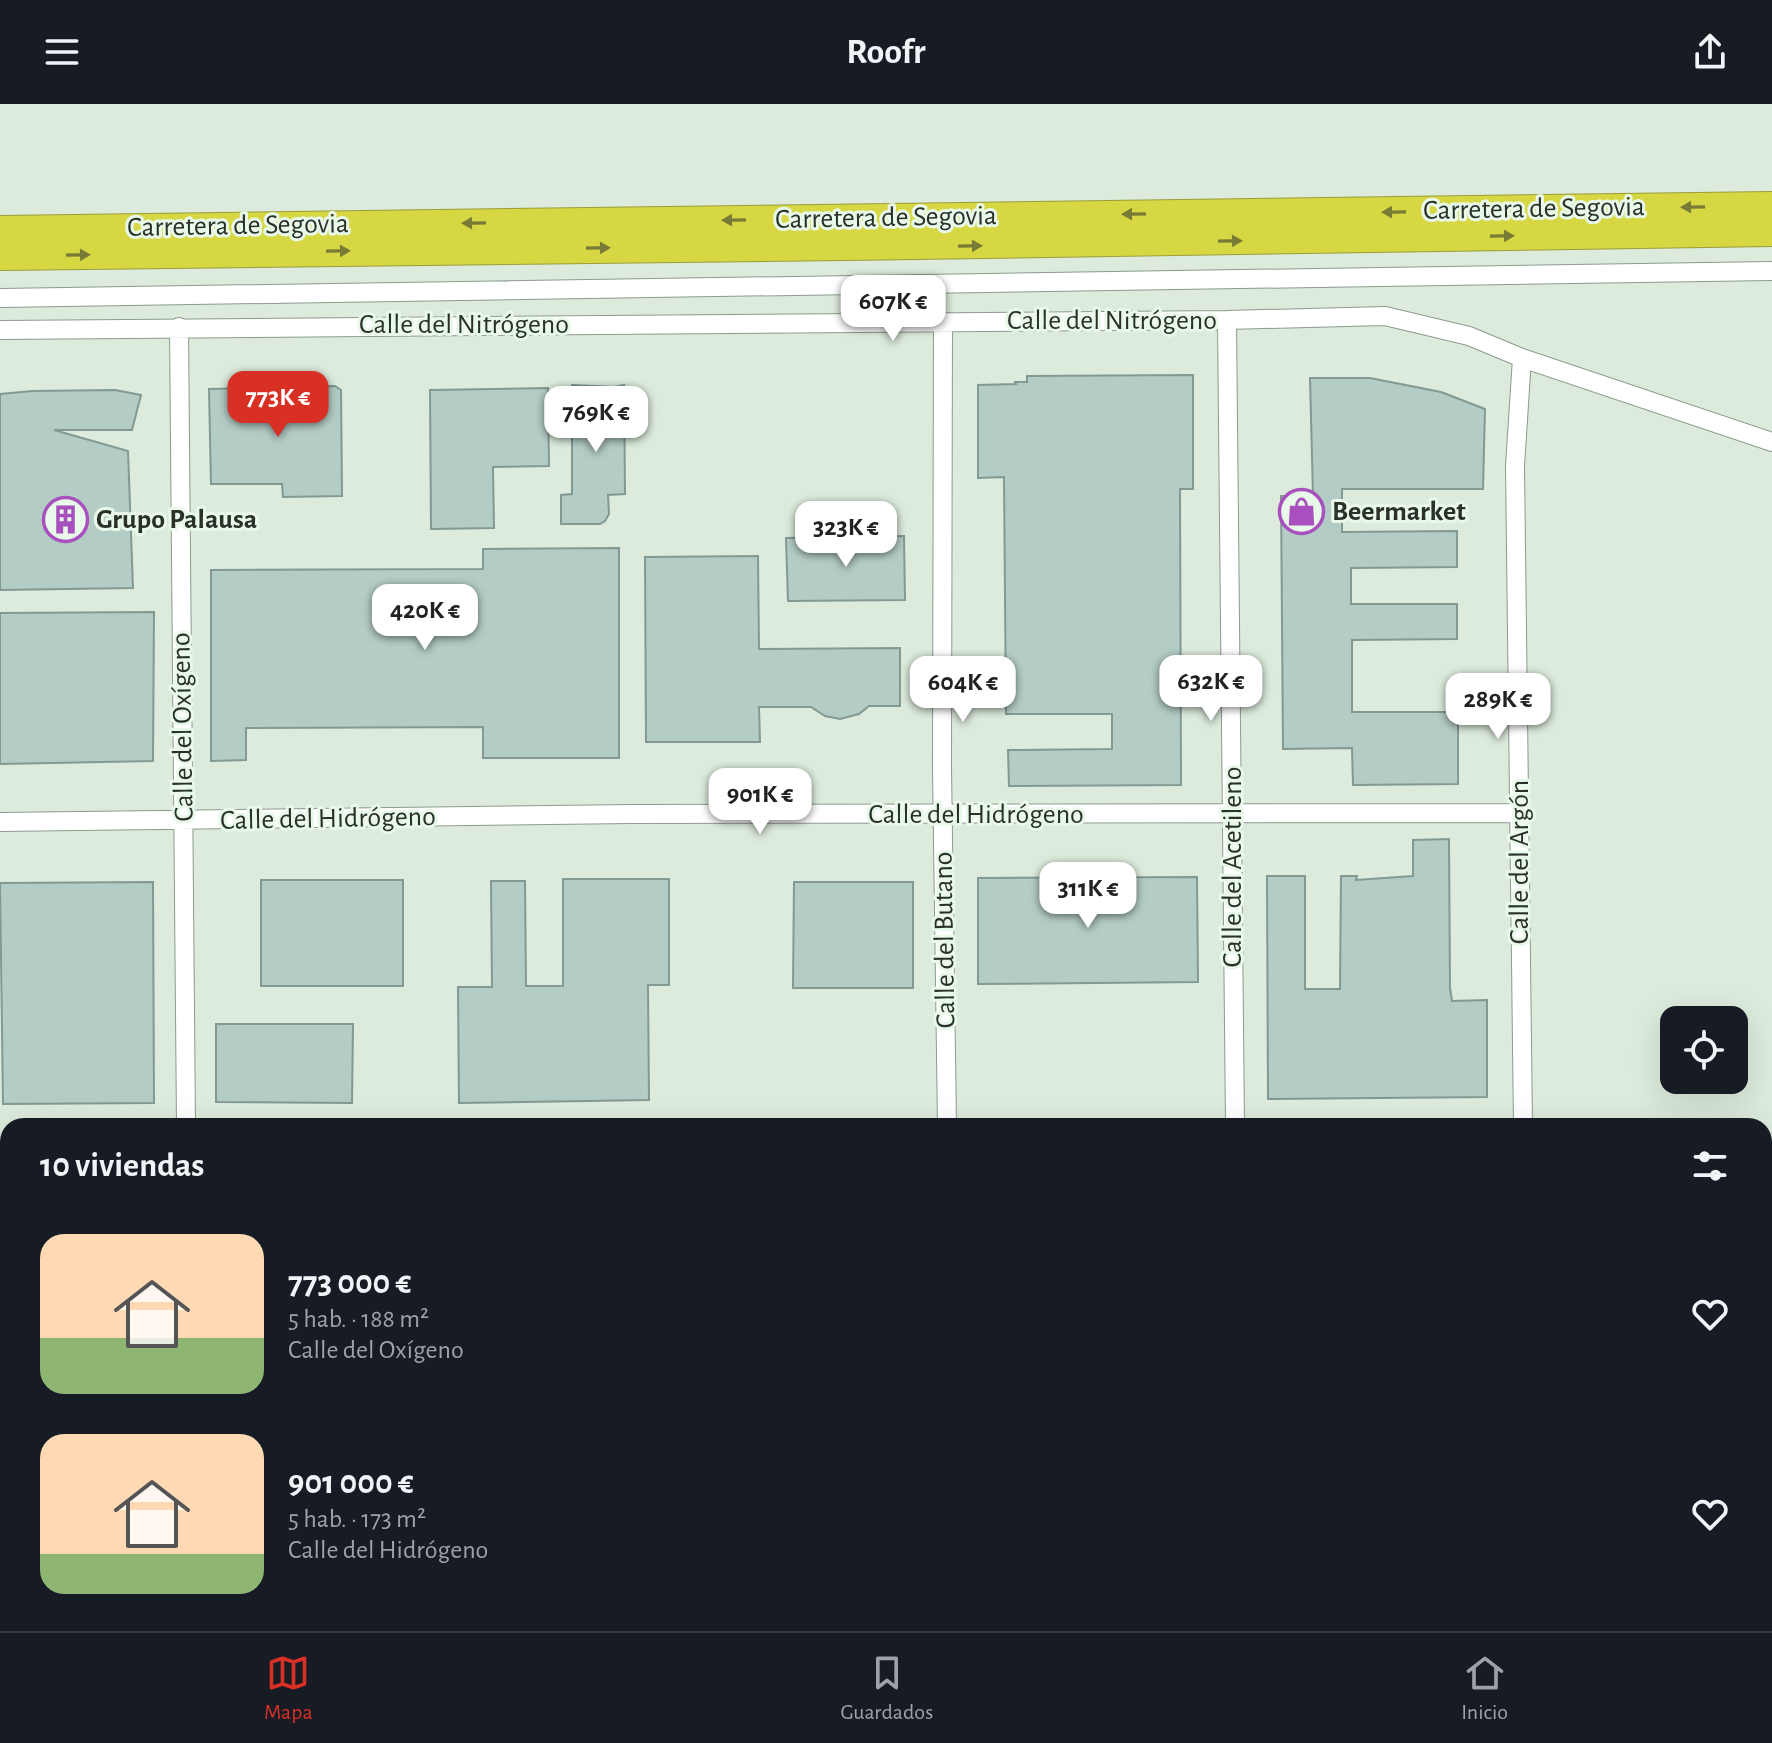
<!DOCTYPE html>
<html lang="es">
<head>
<meta charset="utf-8">
<style>
  :root { --surface:#171b24; --page:#242831; --text:#f1f3f6; --muted:#9ea1a6; --line:#363941; --accent:#d93025 }
  body { margin:0; font-family:"Alegreya Sans",sans-serif; background:var(--page); color:var(--text); height:100vh; display:flex; flex-direction:column; font-size:30px; white-space:nowrap }
  * { box-sizing:border-box; margin:0 }
  p { font-size:26px; color:var(--muted) }
  .icon { flex:none; width:44px; height:44px; fill:none; stroke:currentColor; stroke-width:2; stroke-linecap:round; stroke-linejoin:round }
  .map { position:relative; flex:1; overflow:hidden }
  .panel { position:absolute; left:0px; top:1014px; width:1772px; height:514px; display:flex; flex-direction:column; background:var(--surface); border-radius:24px 24px 0 0; box-shadow:0 8px 32px #0002 }
  .panel>* { flex:none }
  .tools { position:absolute; left:1660px; top:902px; display:grid; gap:16px }
  .tools a { display:grid; place-items:center; width:88px; height:88px; border-radius:16px; background:var(--surface); box-shadow:0 8px 32px #0002; font-size:40px }
  .price { position:absolute; translate:-50% -68px; padding:0 18px; border-radius:16px; background:#fff; color:#222; font-size:26px; line-height:52px; filter:drop-shadow(0 2px 4px #0008) }
  .price::after { content:''; position:absolute; left:50%; top:48px; width:24px; height:18px; margin-left:-12px; background:inherit; clip-path:polygon(0 0,100% 0,50% 100%) }
  .price.on { background:var(--accent); color:#fff }
  ul { padding:0; list-style:none }
  li { display:flex; align-items:center; gap:24px; height:200px; padding:0 40px }
  li span { display:grid; place-items:center; flex:none; width:224px; height:160px; border-radius:24px; color:#555 }
  li>.icon { margin-inline-start:auto }
  span .icon { width:96px; height:96px; fill:#fffc; stroke-width:1 }
  li b { font-size:34px }
  h2 { display:flex; justify-content:space-between; align-items:center; height:96px; padding:0 40px; font-size:34px }
  header { display:flex; justify-content:space-between; align-items:center; height:104px; padding:0 40px; background:var(--surface); font-size:36px; font-weight:700 }
  .dock { display:flex; justify-content:space-around; align-items:center; height:112px; border-top:2px solid var(--line); background:var(--surface); font-size:22px; color:var(--muted) }
  .dock a { display:grid; justify-items:center; gap:4px }
  .dock .on { color:var(--accent) }
  .map>svg:first-child { display:block }
  .green { fill:#dcb886 }
  .building { fill:#b4ccc6; stroke:#829994; stroke-width:2 }
  .lines { fill:none; stroke-linecap:round; stroke-linejoin:round }
  .minor-casing { stroke:#8d9b8d; stroke-width:20 }
  .highway-casing { stroke:#9a9d3a; stroke-width:30 }
  .minor { stroke:#fff; stroke-width:18 }
  .highway { stroke:#d6d743; stroke-width:28 }
  .oneway { fill:#777b35 }
  .labels { text-anchor:middle; dominant-baseline:central; stroke-width:6; stroke-linejoin:round; paint-order:stroke }
  .street-label { font-size:28px; fill:#2a302a; stroke:#e9f9e9 }
  .poi-label { font-size:28px; font-weight:bold; fill:#2a302a; stroke:#e9f9e9; text-anchor:start }
</style>
</head>
<body>
<header><svg class="icon" aria-label="menu" viewBox="0 0 24 24"><path d="M4 6h16M4 12h16M4 18h16"/></svg>Roofr<svg class="icon" aria-label="share" viewBox="0 0 24 24"><path d="M12 15V3M7 8l5-5 5 5M5 13v7h14v-7"/></svg></header>
<div class="map">
<svg width="1772" height="1527" viewBox="0 0 1772 1527">
  <rect width="100%" height="100%" fill="#dcebdc"/>
  <path class="green" d="M1764,1111L1772,1112V1527H1402V1520H1764Z"/>
  <path class="building" d="M1193,271V385H1180L1181,681L1009,682L1008,646L1112,645V610H1006L1004,373L978,374V281L1016,280L1015,278H1027V272Z
    M1310,274H1370L1441,288L1485,305L1483,385H1342V428L1457,427V463L1351,464V500H1457V535L1352,536V608H1458V680L1353,681L1352,644L1283,645L1281,392H1313Z
    M572,281L614,283L624,281L625,390L608,391L609,410L605,417L600,420H561V391L572,390Z
    M335,282L341,286L342,392L283,393L282,380H211L209,285Z
    M548,284L549,362L493,363L494,424L431,425L430,286Z
    M115,286L141,291L132,326H54L128,347L133,484L0,486V290L32,287Z
    M904,432L905,496L788,497L786,434Z
    M619,444V654H483V623L246,624V656L211,657V466L483,465V445Z
    M758,452L759,545L900,544V602H869L859,610L840,615L825,612L811,603H759L760,638H646L645,453Z
    M154,508L153,657L0,660V509Z
    M1449,735L1450,884L1452,897L1487,896V993L1268,995L1267,772H1305V885H1340L1341,772H1357L1356,776L1413,772V736Z
    M1197,773L1198,878L978,880V774Z
    M563,775H669V881H648L649,996L459,999L458,883H492L491,777H525L526,882H563Z
    M261,776H403V882H261Z
    M153,778L154,999L3,1000L0,779Z
    M794,778H913V884H793Z
    M216,920H353L352,999L216,998Z"/>
  <g class="lines">
    <defs>
      <path id="minor" d="M0,194L1772,167
        M1227,216L1235,1022
        M943,217L942,664L947,1022
        M179,223L186,1022
        M0,226L1227,216L1385,212L1469,232L1522,254L1772,338
        M1522,254L1515,362L1523,1022
        M0,718L632,710L1519,709
        M0,1067H8
        M1764,1076L1772,1077
        M0,1418H8
        M1235,1520V1527
        M186,1527V1520
        M947,1527V1520"/>
      <path id="highway" d="M0,126L1772,102
        M0,152C591,145 1181,139 1772,128"/>
    </defs>
    <use href="#minor" class="minor-casing"/>
    <use href="#highway" class="highway-casing"/>
    <use href="#minor" class="minor"/>
    <use href="#highway" class="highway"/>
  </g>
  <defs><path id="oneway-solid" d="M-6-.8H1V-3.2L6.5 0L1 3.2V.8H-6Z" transform="scale(2)"/></defs>
  <g class="oneway">
    <use href="#oneway-solid" transform="translate(1693 103) rotate(179)"/>
    <use href="#oneway-solid" transform="translate(1394 108) rotate(179)"/>
    <use href="#oneway-solid" transform="translate(1134 110) rotate(179)"/>
    <use href="#oneway-solid" transform="translate(734 116) rotate(179)"/>
    <use href="#oneway-solid" transform="translate(474 119) rotate(179)"/>
    <use href="#oneway-solid" transform="translate(1502 132) rotate(-1)"/>
    <use href="#oneway-solid" transform="translate(1230 137) rotate(-1)"/>
    <use href="#oneway-solid" transform="translate(970 142) rotate(-1)"/>
    <use href="#oneway-solid" transform="translate(598 144) rotate(-1)"/>
    <use href="#oneway-solid" transform="translate(338 147) rotate(-1)"/>
    <use href="#oneway-solid" transform="translate(78 151) rotate(-1)"/>
  </g>
  <defs>
    <symbol id="shop-ring" viewBox="-11 -11 22 22"><circle r="9.5" fill="#e9f9e9" stroke="#a850bd" stroke-width="1.5"/><path d="M-5-2.5h2.3a2.7 3.5 0 0 1 5.4 0H5L5.5 6h-11ZM-1.5-2.5h3a1.5 2.3 0 0 0-3 0Z" fill="#a850bd"/></symbol>
    <symbol id="building-ring" viewBox="-11 -11 22 22"><circle r="9.5" fill="#e9f9e9" stroke="#a850bd" stroke-width="1.5"/><path d="M-4-6H4V6H1V3H-1V6H-4ZM-2.5-4.3h1.7v1.8h-1.7ZM.8-4.3h1.7v1.8H.8ZM-2.5-1h1.7V.8h-1.7ZM.8-1h1.7V.8H.8Z" fill="#a850bd"/></symbol>
  </defs>
  <g fill-rule="evenodd">
    <use href="#shop-ring" x="1276" y="382" width="51" height="51"/>
    <use href="#building-ring" x="40" y="390" width="51" height="51"/>
  </g>
  <g class="labels">
    <g class="street-label">
      <text transform="translate(1534 105) rotate(-1)">Carretera de Segovia</text>
      <text transform="translate(886 114) rotate(-1)">Carretera de Segovia</text>
      <text transform="translate(238 122) rotate(-1)">Carretera de Segovia</text>
      <text x="1112" y="217">Calle del Nitrógeno</text>
      <text x="464" y="221">Calle del Nitrógeno</text>
      <text transform="translate(183 623) rotate(-91)">Calle del Oxígeno</text>
      <text x="976" y="711">Calle del Hidrógeno</text>
      <text transform="translate(328 715) rotate(-1)">Calle del Hidrógeno</text>
      <text transform="translate(1520 758) rotate(-90)">Calle del Argón</text>
      <text transform="translate(1233 763) rotate(-90)">Calle del Acetileno</text>
      <text transform="translate(945 836) rotate(-91)">Calle del Butano</text>
    </g>
    <g class="poi-label">
      <text x="1332" y="408">Beermarket</text>
      <text x="96" y="416">Grupo Palausa</text>
    </g>
  </g>
</svg>
<div class="tools">
<a><svg class="icon" aria-label="locate" viewBox="0 0 24 24"><circle cx="12" cy="12" r="6"/><path d="M12 2v4M12 18v4M2 12h4M18 12h4"/></svg></a>
</div>
<b class="price" style="left:893px;top:239px">607K €</b>
<b class="price on" style="left:278px;top:335px">773K €</b>
<b class="price" style="left:596px;top:350px">769K €</b>
<b class="price" style="left:846px;top:465px">323K €</b>
<b class="price" style="left:425px;top:548px">420K €</b>
<b class="price" style="left:1211px;top:619px">632K €</b>
<b class="price" style="left:963px;top:620px">604K €</b>
<b class="price" style="left:1498px;top:637px">289K €</b>
<b class="price" style="left:760px;top:732px">901K €</b>
<b class="price" style="left:1088px;top:826px">311K €</b>
<section class="panel">
<h2>10 viviendas<svg class="icon" aria-label="filters" viewBox="0 0 24 24"><path d="M4 7h16M4 17h16"/><circle cx="9" cy="7" r="2"/><circle cx="15" cy="17" r="2"/></svg></h2>
<ul>
<li><span style="background:linear-gradient(#ffd9b3 65%,#8fb573 0)"><svg class="icon" aria-label="home" viewBox="0 0 24 24"><path d="M3 11l9-7 9 7M6 9v11h12V9"/></svg></span><div><b>773 000 €</b><p>5 hab. · 188 m²</p><p>Calle del Oxígeno</p></div><svg class="icon" aria-label="heart" viewBox="0 0 24 24"><path d="M12 20l-8-8c-3-5 5-10 8-4 3-6 11-1 8 4z"/></svg></li>
<li><span style="background:linear-gradient(#ffd9b3 75%,#8fb573 0)"><svg class="icon" aria-label="home" viewBox="0 0 24 24"><path d="M3 11l9-7 9 7M6 9v11h12V9"/></svg></span><div><b>901 000 €</b><p>5 hab. · 173 m²</p><p>Calle del Hidrógeno</p></div><svg class="icon" aria-label="heart" viewBox="0 0 24 24"><path d="M12 20l-8-8c-3-5 5-10 8-4 3-6 11-1 8 4z"/></svg></li>
</ul>
</section>
</div>
<nav class="dock">
<a class="on"><svg class="icon" aria-label="map" viewBox="0 0 24 24"><path d="M3 6l6-2 6 2 6-2v14l-6 2-6-2-6 2zM9 4v14M15 6v14"/></svg>Mapa</a>
<a><svg class="icon" aria-label="saved" viewBox="0 0 24 24"><path d="M7 4h10v16l-5-4-5 4z"/></svg>Guardados</a>
<a><svg class="icon" aria-label="home" viewBox="0 0 24 24"><path d="M3 11l9-7 9 7M6 9v11h12V9"/></svg>Inicio</a>
</nav>
</body>
</html>
